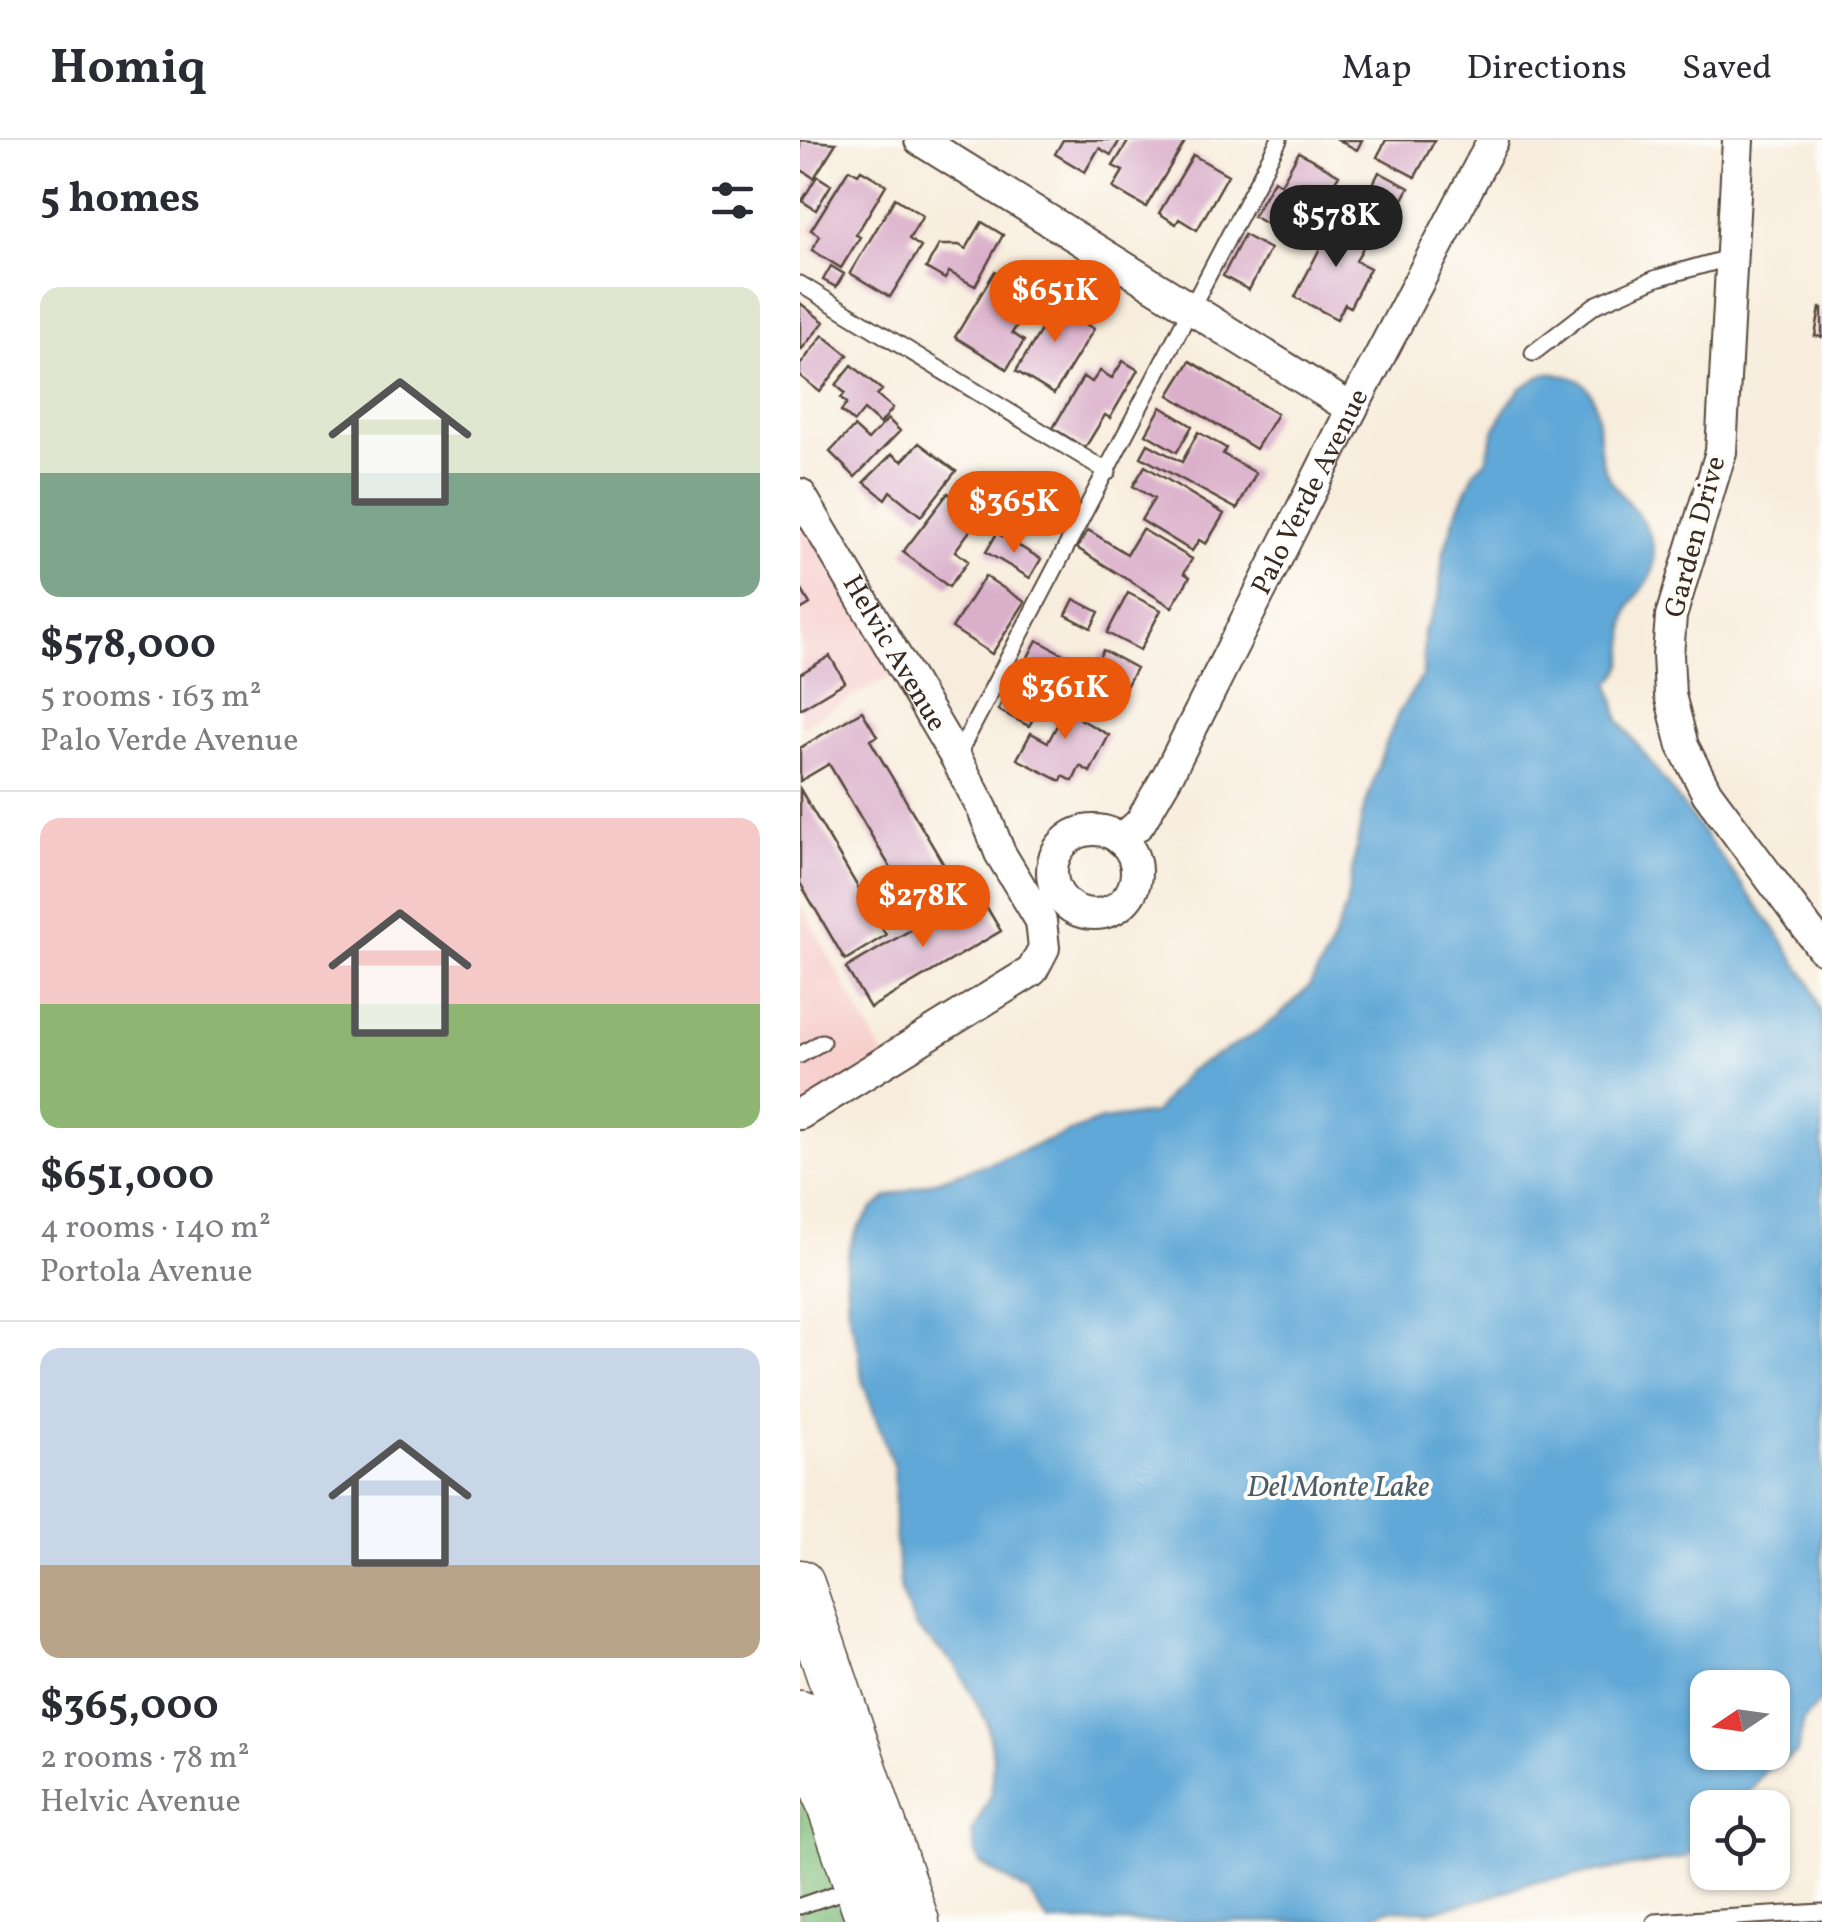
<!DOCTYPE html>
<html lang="en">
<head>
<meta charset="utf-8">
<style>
  :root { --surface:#fff; --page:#f7f7f7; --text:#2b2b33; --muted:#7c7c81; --line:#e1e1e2; --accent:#ea580c }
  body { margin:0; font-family:Vollkorn,serif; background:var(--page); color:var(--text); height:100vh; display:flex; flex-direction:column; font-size:38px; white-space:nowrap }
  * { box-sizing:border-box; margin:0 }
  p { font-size:32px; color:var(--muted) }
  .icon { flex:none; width:55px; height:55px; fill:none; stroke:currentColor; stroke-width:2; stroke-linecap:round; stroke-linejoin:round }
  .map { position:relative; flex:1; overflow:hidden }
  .side { display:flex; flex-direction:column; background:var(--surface); width:800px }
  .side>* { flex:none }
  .needle { width:65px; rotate:257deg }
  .buttons { position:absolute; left:890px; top:1530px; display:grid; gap:20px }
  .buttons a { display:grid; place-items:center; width:100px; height:100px; border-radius:20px; background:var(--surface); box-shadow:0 2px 8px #0004; font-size:50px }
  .price { position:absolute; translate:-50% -85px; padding:0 22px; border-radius:35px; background:var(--accent); color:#fff; font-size:32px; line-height:65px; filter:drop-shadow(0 2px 5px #0008) }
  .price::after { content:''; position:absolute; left:50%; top:60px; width:30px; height:22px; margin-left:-15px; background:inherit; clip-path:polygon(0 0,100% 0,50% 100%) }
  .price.selected { background:#222; color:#fff }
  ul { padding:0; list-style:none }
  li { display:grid; align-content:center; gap:20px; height:530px; padding:0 40px }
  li+li { border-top:2px solid var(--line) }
  li span { display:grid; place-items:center; height:310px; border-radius:20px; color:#555 }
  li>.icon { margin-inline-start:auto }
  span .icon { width:180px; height:180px; fill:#fffc; stroke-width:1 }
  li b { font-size:42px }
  h2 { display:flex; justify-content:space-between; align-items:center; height:120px; padding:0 40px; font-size:42px }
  header { display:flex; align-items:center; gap:60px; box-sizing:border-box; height:140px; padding:0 50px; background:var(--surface); border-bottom:2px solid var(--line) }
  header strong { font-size:48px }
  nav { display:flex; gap:55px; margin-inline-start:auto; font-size:35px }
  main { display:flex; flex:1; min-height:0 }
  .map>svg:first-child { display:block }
  .built { fill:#f7d0ce }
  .forest { fill:#80bc7b; stroke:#5e734c; stroke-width:2.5 }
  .water { fill:#61a8d7; stroke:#4e697a; stroke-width:2.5; fill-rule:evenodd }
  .building { fill:#daafca }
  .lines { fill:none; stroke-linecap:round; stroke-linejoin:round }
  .service-casing { stroke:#57473b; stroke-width:19 }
  .minor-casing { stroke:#57473b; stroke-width:34 }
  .primary-casing { stroke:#57473b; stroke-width:51 }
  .service { stroke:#fff; stroke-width:15 }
  .minor { stroke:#fff; stroke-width:30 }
  .primary { stroke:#fff; stroke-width:48 }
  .labels { text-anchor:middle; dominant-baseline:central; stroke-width:8; stroke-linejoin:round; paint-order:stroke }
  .street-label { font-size:28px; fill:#3b2a1e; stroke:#fdfcf7 }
  .water-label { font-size:30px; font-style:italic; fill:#4a5c68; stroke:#fdfcf7 }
</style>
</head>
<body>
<header>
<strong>Homiq</strong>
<nav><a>Map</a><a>Directions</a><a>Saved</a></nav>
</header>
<main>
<section class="side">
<h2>5 homes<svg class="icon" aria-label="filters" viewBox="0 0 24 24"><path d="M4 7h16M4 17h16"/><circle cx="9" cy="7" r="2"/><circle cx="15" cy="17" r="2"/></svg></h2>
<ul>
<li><span style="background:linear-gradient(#dfe7d0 60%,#7fa58c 0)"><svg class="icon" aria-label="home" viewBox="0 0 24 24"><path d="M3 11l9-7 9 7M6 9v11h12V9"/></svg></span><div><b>$578,000</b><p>5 rooms · 163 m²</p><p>Palo Verde Avenue</p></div></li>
<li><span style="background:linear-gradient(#f6c9c9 60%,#8fb573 0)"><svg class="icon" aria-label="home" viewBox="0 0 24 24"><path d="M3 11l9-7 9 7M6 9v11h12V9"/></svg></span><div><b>$651,000</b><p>4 rooms · 140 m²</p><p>Portola Avenue</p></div></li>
<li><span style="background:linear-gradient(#c9d6e8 70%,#b9a48a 0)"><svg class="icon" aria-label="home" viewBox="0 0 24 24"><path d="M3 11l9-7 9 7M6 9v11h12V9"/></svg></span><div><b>$365,000</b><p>2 rooms · 78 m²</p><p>Helvic Avenue</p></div></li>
</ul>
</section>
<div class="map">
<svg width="1022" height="1782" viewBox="0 0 1022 1782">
  <rect width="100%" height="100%" fill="#fdfcf7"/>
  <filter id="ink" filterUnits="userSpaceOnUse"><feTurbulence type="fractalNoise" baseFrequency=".01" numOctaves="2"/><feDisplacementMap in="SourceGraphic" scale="20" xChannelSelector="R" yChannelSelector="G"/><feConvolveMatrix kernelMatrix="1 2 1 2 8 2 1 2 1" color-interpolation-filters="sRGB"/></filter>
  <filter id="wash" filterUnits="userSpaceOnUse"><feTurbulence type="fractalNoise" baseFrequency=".0048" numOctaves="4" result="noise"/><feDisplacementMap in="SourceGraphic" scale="40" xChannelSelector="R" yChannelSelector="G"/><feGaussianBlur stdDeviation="2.25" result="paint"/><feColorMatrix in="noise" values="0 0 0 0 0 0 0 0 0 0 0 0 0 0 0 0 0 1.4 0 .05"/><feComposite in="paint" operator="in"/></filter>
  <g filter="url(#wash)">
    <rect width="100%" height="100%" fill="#f8eddd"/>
    <path class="built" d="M0,354L103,529L0,587Z
      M0,763L86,920L0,974Z"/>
    <path class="forest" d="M0,1639L46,1782H0Z"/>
    <path class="water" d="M746,233C761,235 779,235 788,249C804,272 794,306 806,332C821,362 854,379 854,418C855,444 835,451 828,472C820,499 834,523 810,543L819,580L974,788L1011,844L1022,876V1560L1004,1580L997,1613L964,1632L938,1667L908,1668L907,1705L883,1718L729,1743L683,1759L630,1771L589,1769L562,1782H248L229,1753L180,1724L175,1712L172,1693L191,1655L193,1618L187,1582L155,1524L116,1488L101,1454L95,1392L94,1328L62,1240L59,1210L48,1171L46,1129L49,1108L58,1088L72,1069L87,1057L198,1020L301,980L354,973L388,931L451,896L479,876L509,847L529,811L546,767L562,676L583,611L599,572L623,535L624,491L639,459L643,415L655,376L675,331L686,320L694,291L705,269L721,248ZM908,1548H972V1612H908Z"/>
    <g id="blocks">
      <path class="building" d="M0,0L36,3L14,38L0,29Z
        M263,0H320L311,15L299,8L285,32L255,14Z
        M329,0H386L346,67L313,48L323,31L313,26Z
        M539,0H562L557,10Z
        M586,0H635L615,37L577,17Z
        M499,12L539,35L520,66L529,72L508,108L453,76L474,40L481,44Z
        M393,15L428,35L397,90L379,79L376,84L359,73Z
        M49,29L58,34L61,30L86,45L56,95L60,97L41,128L12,110L20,96L11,90Z
        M579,32L609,48L596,72L567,56Z
        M17,36L31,45L16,70L2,61Z
        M95,58L123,76L109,99L121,107L90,157L50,133Z
        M536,77L570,94L556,121L570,128L550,167L545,164L537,179L495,157Z
        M182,82L203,95L175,146L149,132L145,139L126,128L139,105H159L166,109Z
        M444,95L470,109L449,150L423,136Z
        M31,126L44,134L36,147L23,140Z
        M195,131L228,151L225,157L239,165L231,179L224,175L212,193L224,201L207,229L155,197Z
        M253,155L281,173L278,179L294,189L254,254L216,231L243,187L236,183Z
        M0,163L24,182L0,211Z
        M1020,168H1022V197L1015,196Z
        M23,195L48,215L20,252L0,236V225Z
        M323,221L338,230L310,278L305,275L285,308L253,288L283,237L292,242L300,231L312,238Z
        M390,221L477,274L456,309L369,255Z
        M52,225L82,250L77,255L93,268L80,284L64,270L54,282L41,271L47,263L41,258L45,253L36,245Z
        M361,267L392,286L377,312L346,294Z
        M88,279L100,291L55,337L30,312L54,287L68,300Z
        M398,292L426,308L423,314L456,333L437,369L341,317L348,304L382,322Z
        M119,303L156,331L121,376L90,351L85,359L64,342L92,314L102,321Z
        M345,326L424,374L406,404L399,400L392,411L341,380L354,359L333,346Z
        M148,353L180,377L155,411L168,421L149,447L103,412Z
        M342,389L392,419L384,433L390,437L372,467L277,408L288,390L327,414Z
        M197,393L241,419L230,438L186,412Z
        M185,436L225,462L192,514L152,488Z
        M0,447L10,464L0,470Z
        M328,453L361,470L340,510L307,493Z
        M274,459L299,472L291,488L266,475Z
        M237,500L274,520L264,538L227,519Z
        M303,510L336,528L315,567L282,549Z
        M30,516L45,542L0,569V534Z
        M220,526L252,543L229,586L198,570Z
        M259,542L273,549L268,559L286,568L280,579L309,595L290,632L280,626L273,641L263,636L261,641L217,619L231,593L248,602L263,574L259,571L260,568L249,562Z
        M62,571L77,596L70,600L160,752L119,776L29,624L0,641V608Z
        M0,649L86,795L45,820L0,743Z
        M177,751L201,791L70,868L46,828Z"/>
    </g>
  </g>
  <g filter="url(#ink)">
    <use href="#blocks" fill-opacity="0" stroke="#57473b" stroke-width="2.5"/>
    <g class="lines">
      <defs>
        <path id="service" d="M0,144L308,332
          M733,213L795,165L857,138L932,117
          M156,618L479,0
          M0,915L22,902
          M0,1766L55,1747
          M855,1782L1022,1772"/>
        <g id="minor">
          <path d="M120,0L552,269"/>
          <path d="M938,0L921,312L871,476L868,515L870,555L883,606L907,653L1022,808"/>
          <path id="s1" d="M0,354L156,618L183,670L200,713L241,781L244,808L232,831L0,974"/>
          <circle cx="294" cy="732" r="42"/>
          <path id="s2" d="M321,700L340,683L369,633L552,269L693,0"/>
        </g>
        <path id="primary" d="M0,1444L115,1782
          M0,1575L71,1782"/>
      </defs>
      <use href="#service" class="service-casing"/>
      <use href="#minor" class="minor-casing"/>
      <use href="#primary" class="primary-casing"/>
      <use href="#service" class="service"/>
      <use href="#minor" class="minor"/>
      <use href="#primary" class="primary"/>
    </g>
  </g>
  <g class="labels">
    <g class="street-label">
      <text stroke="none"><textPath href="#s2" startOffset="398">Palo Verde Avenue</textPath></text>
      <text transform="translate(896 397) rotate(-75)">Garden Drive</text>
      <text stroke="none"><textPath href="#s1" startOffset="185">Helvic Avenue</textPath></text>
    </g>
    <g class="water-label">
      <text x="538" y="1348">Del Monte Lake</text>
    </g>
  </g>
</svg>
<div class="buttons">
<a><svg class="needle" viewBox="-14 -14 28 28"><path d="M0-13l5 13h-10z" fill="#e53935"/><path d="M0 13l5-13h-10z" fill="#7c7c81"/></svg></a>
<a><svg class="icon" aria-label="locate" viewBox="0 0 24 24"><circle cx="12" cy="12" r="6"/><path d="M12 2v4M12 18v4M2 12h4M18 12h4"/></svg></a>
</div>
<b class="price selected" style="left:536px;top:130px">$578K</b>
<b class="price" style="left:255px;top:205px">$651K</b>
<b class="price" style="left:214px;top:416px">$365K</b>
<b class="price" style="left:265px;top:602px">$361K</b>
<b class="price" style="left:123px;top:810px">$278K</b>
</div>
</main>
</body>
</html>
